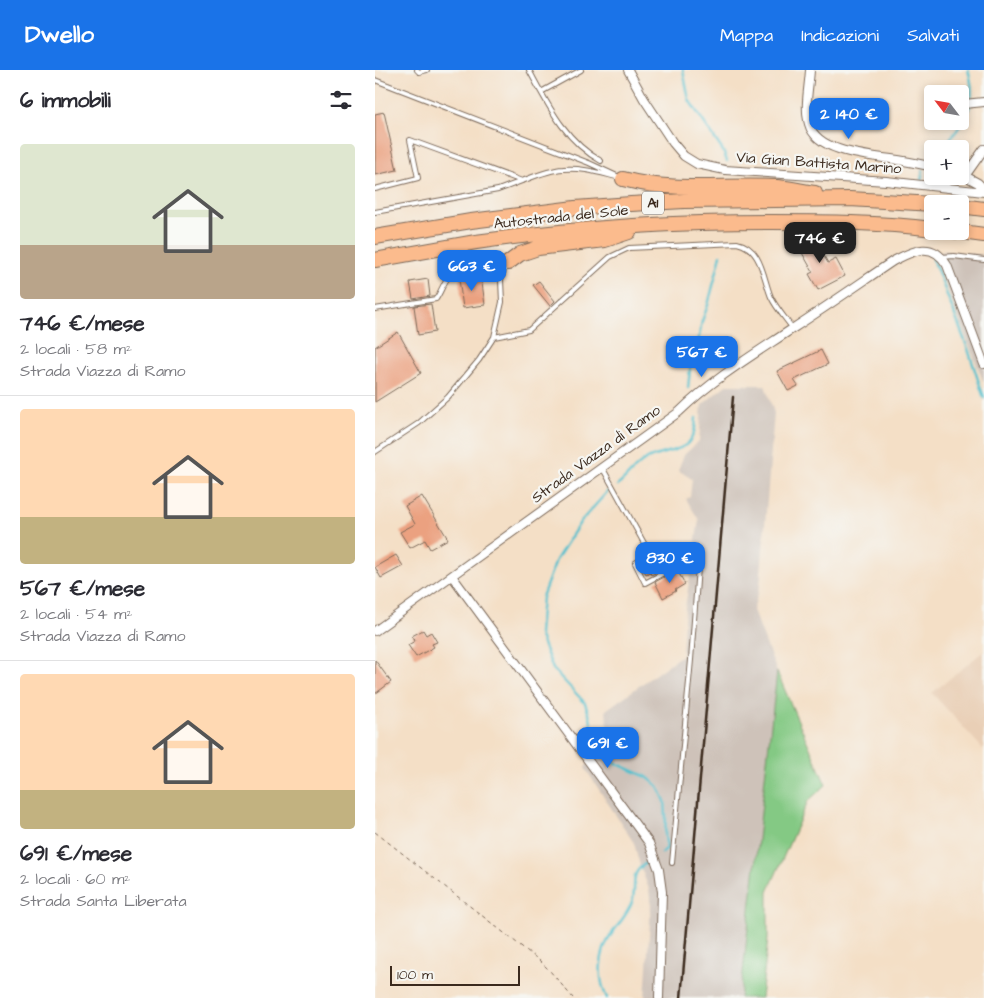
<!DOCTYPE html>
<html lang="it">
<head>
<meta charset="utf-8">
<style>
  :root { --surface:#fff; --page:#f2f2f3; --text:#2b2b33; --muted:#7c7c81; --line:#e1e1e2; --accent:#1a73e8 }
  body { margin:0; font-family:"Architects Daughter",sans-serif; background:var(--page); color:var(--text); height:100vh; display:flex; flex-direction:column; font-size:19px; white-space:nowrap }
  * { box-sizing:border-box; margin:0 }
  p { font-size:16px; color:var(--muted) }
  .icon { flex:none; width:28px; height:28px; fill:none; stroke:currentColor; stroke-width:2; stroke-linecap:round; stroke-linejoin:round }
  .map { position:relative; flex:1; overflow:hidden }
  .side { display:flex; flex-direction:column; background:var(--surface); width:375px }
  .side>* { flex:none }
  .needle { width:32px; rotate:301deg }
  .fabs { position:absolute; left:549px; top:15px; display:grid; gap:10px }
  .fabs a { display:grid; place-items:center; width:45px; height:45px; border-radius:5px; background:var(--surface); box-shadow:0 2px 8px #0003; font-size:25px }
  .scale { position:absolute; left:15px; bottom:12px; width:130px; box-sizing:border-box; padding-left:5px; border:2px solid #3b2a1e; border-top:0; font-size:14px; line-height:18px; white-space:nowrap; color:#3b2a1e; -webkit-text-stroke:4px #f6f6f2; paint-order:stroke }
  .price { position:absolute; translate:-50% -42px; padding:0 11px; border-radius:10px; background:var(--accent); color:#fff; font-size:16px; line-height:32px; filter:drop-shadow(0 1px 2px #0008) }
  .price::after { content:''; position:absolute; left:50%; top:30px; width:15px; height:11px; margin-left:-8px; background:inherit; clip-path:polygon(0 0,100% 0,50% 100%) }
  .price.current { background:#222; color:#fff }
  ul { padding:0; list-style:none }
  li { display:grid; align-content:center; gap:10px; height:265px; padding:0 20px }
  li+li { border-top:1px solid var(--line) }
  li span { display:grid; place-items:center; height:155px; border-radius:5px; color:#555 }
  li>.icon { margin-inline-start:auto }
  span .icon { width:90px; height:90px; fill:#fffc; stroke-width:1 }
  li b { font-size:21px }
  h2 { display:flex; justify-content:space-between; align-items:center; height:60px; padding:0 20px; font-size:21px }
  header { display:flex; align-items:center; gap:30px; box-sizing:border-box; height:70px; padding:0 25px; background:var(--accent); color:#fff }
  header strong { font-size:24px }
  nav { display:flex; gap:28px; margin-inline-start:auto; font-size:18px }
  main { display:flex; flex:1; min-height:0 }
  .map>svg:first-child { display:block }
  .built { fill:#e9cfb6 }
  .industrial { fill:#cec2b9 }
  .green { fill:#84c984; stroke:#607a51 }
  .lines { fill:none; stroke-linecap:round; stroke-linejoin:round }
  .stream { stroke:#53c0cd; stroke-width:2.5 }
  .building { fill:#eba180 }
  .lane-casing { stroke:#7c6959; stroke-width:6 }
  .street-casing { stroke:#7c6959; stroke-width:10 }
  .highway-casing { stroke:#7c6959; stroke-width:16 }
  .path { stroke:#7c6959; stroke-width:1; stroke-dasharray:4 4; stroke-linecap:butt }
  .lane { stroke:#fff; stroke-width:4 }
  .street { stroke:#fff; stroke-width:8 }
  .highway { stroke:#fbbb8d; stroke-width:14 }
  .rail { stroke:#3b2a1e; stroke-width:2.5 }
  .labels { text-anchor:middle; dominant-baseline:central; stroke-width:4.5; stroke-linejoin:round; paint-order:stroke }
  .shield { fill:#f6f6f2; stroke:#73675e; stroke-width:1 }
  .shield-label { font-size:14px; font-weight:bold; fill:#3b2a1e }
  .street-label { font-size:15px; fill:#3b2a1e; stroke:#f6f6f2 }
</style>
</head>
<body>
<header>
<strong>Dwello</strong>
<nav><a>Mappa</a><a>Indicazioni</a><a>Salvati</a></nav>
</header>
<main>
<section class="side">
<h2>6 immobili<svg class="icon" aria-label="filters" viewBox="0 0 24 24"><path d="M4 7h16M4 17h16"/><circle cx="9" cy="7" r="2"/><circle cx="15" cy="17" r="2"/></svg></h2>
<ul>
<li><span style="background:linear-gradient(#dfe7d0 65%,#b9a48a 0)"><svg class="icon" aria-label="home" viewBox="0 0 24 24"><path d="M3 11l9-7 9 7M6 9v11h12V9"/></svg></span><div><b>746 €/mese</b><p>2 locali · 58 m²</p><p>Strada Viazza di Ramo</p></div></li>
<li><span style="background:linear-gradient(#ffd9b3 70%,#c2b280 0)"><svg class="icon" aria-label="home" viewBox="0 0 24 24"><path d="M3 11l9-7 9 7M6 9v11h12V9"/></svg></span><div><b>567 €/mese</b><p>2 locali · 54 m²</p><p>Strada Viazza di Ramo</p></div></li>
<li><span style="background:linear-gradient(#ffd9b3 75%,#c2b280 0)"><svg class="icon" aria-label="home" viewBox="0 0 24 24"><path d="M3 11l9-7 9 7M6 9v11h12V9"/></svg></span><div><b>691 €/mese</b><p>2 locali · 60 m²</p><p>Strada Santa Liberata</p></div></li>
</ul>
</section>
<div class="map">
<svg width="609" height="928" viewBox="0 0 609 928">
  <rect width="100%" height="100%" fill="#f6f6f2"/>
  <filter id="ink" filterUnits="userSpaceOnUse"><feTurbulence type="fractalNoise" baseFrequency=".02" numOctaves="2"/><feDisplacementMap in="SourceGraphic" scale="10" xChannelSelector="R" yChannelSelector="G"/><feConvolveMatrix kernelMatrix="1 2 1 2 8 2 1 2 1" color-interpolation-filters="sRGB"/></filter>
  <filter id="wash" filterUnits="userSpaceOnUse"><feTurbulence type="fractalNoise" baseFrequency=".0096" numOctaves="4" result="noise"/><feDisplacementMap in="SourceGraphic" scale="20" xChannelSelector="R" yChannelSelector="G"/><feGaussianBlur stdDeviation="1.12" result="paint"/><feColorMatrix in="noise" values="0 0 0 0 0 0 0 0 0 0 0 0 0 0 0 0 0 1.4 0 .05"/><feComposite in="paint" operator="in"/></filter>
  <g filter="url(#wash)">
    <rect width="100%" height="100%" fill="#f4dfc6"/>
    <path class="built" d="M609,581V680L557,623Z"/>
    <path class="industrial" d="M568,181L609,185V313L560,187Z
      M351,315H390L399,343L385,516L378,540L402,602L365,928H270L276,835L274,819L265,796L259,773L210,698L218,683L233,662L231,640L307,585L310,538L324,450L311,429L315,427L317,409L303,400L309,385L324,371L327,335Z"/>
    <path class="green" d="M402,602L451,715L433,731L393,822V869L386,928H365Z"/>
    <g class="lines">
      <path class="stream" d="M308,0L314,30L348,81L352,91
        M565,79C589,56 604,33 593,0
        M554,90L558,86
        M546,110L548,101
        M558,189L593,279L609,328
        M313,318L316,290L323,272L327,251L333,235L346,185
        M243,415C252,408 259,397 269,391C293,376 320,388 321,348
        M234,420L206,451L181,490L167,527L164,564L178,599L210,633L215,647L219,672L229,686L245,695L272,707L283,716L290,731L291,747L290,766L292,778L287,783
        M232,928C222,908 224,883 236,865C243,854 253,844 257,832C263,814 252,804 273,792"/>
    </g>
    <g id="blocks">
      <path class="building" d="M9,42L22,100L0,105V44Z
        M437,166L453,193L461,189L470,206L443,220L434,204L438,202L422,174Z
        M106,206L110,235L88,238L84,209Z
        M53,209L55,226L38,229L35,212Z
        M164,211L180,231L175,236L158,215Z
        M56,234L60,262L43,265L39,236Z
        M23,262L46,303L0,332V277Z
        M446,280L453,294L419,310L423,316L413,321L402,301Z
        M47,426L73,469L55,479L50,470L35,478L25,462L40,454L30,436Z
        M293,480L298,490L297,491L298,494L276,505L275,502L271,504L266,495Z
        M21,485L28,496L6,508L0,497Z
        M302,500L310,514L300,520L301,521L288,528L280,512Z
        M48,560L51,565L56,562L62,572L57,574L59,577L41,587L33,575L40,571L37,566Z
        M0,590L16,612L0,624Z"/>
    </g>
  </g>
  <g filter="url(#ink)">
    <use href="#blocks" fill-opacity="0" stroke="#7c6959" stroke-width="1"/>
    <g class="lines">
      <defs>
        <path id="lane" d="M42,0L44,2L52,0
          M154,0C173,35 190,71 226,91
          M0,10L214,93L242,106
          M166,22L206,0
          M0,119L43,108L35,70L147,111C160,106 174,100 188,99C207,97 228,104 246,108
          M0,142L123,120L147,111
          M567,187L579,186L609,190
          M0,239L61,229C66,222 69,211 75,205L117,199L131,193
          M119,267L154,260L235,187L254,178L362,173C387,178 388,208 396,227C401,238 411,249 418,259
          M0,382L44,353L73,327L104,290L119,267L127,232L126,210L129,200L132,194
          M227,397L275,484L260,493L270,513L324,484L316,590L297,793"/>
        <path id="street" d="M253,0L269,29L298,73L309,86L322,94L350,100L511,111L609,122
          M435,0C434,17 429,38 434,54C442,84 499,86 523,90C535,92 546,94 558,97
          M589,34L609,32
          M585,105L590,106L609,79
          M590,106L603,113L609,119
          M77,506L274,773L284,800L287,822L284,928
          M0,561L304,342C338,309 378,285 417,259C451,237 484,214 518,191C538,181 557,170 572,195L609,294"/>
        <path id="highway" d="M248,109C300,123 349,114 402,117C414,118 427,121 440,123
          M585,136L609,139
          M579,161L609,165
          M0,167L96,151L200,138L256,134L309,131L475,129L558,134
          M0,190C34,184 67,178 101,172C198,158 297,152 395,152C449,152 504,152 558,159
          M133,193L145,184L163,178L230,170L254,162"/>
      </defs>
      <use href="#lane" class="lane-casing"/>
      <use href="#street" class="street-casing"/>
      <use href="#highway" class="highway-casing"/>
      <path class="path" d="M0,762L165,891L175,901L198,928"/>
      <use href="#lane" class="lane"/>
      <use href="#street" class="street"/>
      <use href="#highway" class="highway"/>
      <path class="rail" d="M306,928L358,327"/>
    </g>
  </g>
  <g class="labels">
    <rect class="shield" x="267" y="121.5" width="22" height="23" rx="4"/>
    <g class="shield-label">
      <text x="278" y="133">A1</text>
    </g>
    <g class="street-label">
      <text transform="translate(444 93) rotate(4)">Via Gian Battista Marino</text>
      <text transform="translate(186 147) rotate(-6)">Autostrada del Sole</text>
      <text transform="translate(221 384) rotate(-36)">Strada Viazza di Ramo</text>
    </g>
  </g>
</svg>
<div class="fabs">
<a><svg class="needle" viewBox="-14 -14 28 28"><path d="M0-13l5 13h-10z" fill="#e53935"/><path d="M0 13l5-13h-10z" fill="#7c7c81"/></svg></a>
<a>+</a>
<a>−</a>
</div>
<div class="scale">100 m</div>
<b class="price" style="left:474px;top:70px">2 140 €</b>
<b class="price current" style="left:445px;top:194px">746 €</b>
<b class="price" style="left:97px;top:222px">663 €</b>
<b class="price" style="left:327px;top:308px">567 €</b>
<b class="price" style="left:295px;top:514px">830 €</b>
<b class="price" style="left:233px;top:699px">691 €</b>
</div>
</main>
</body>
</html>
